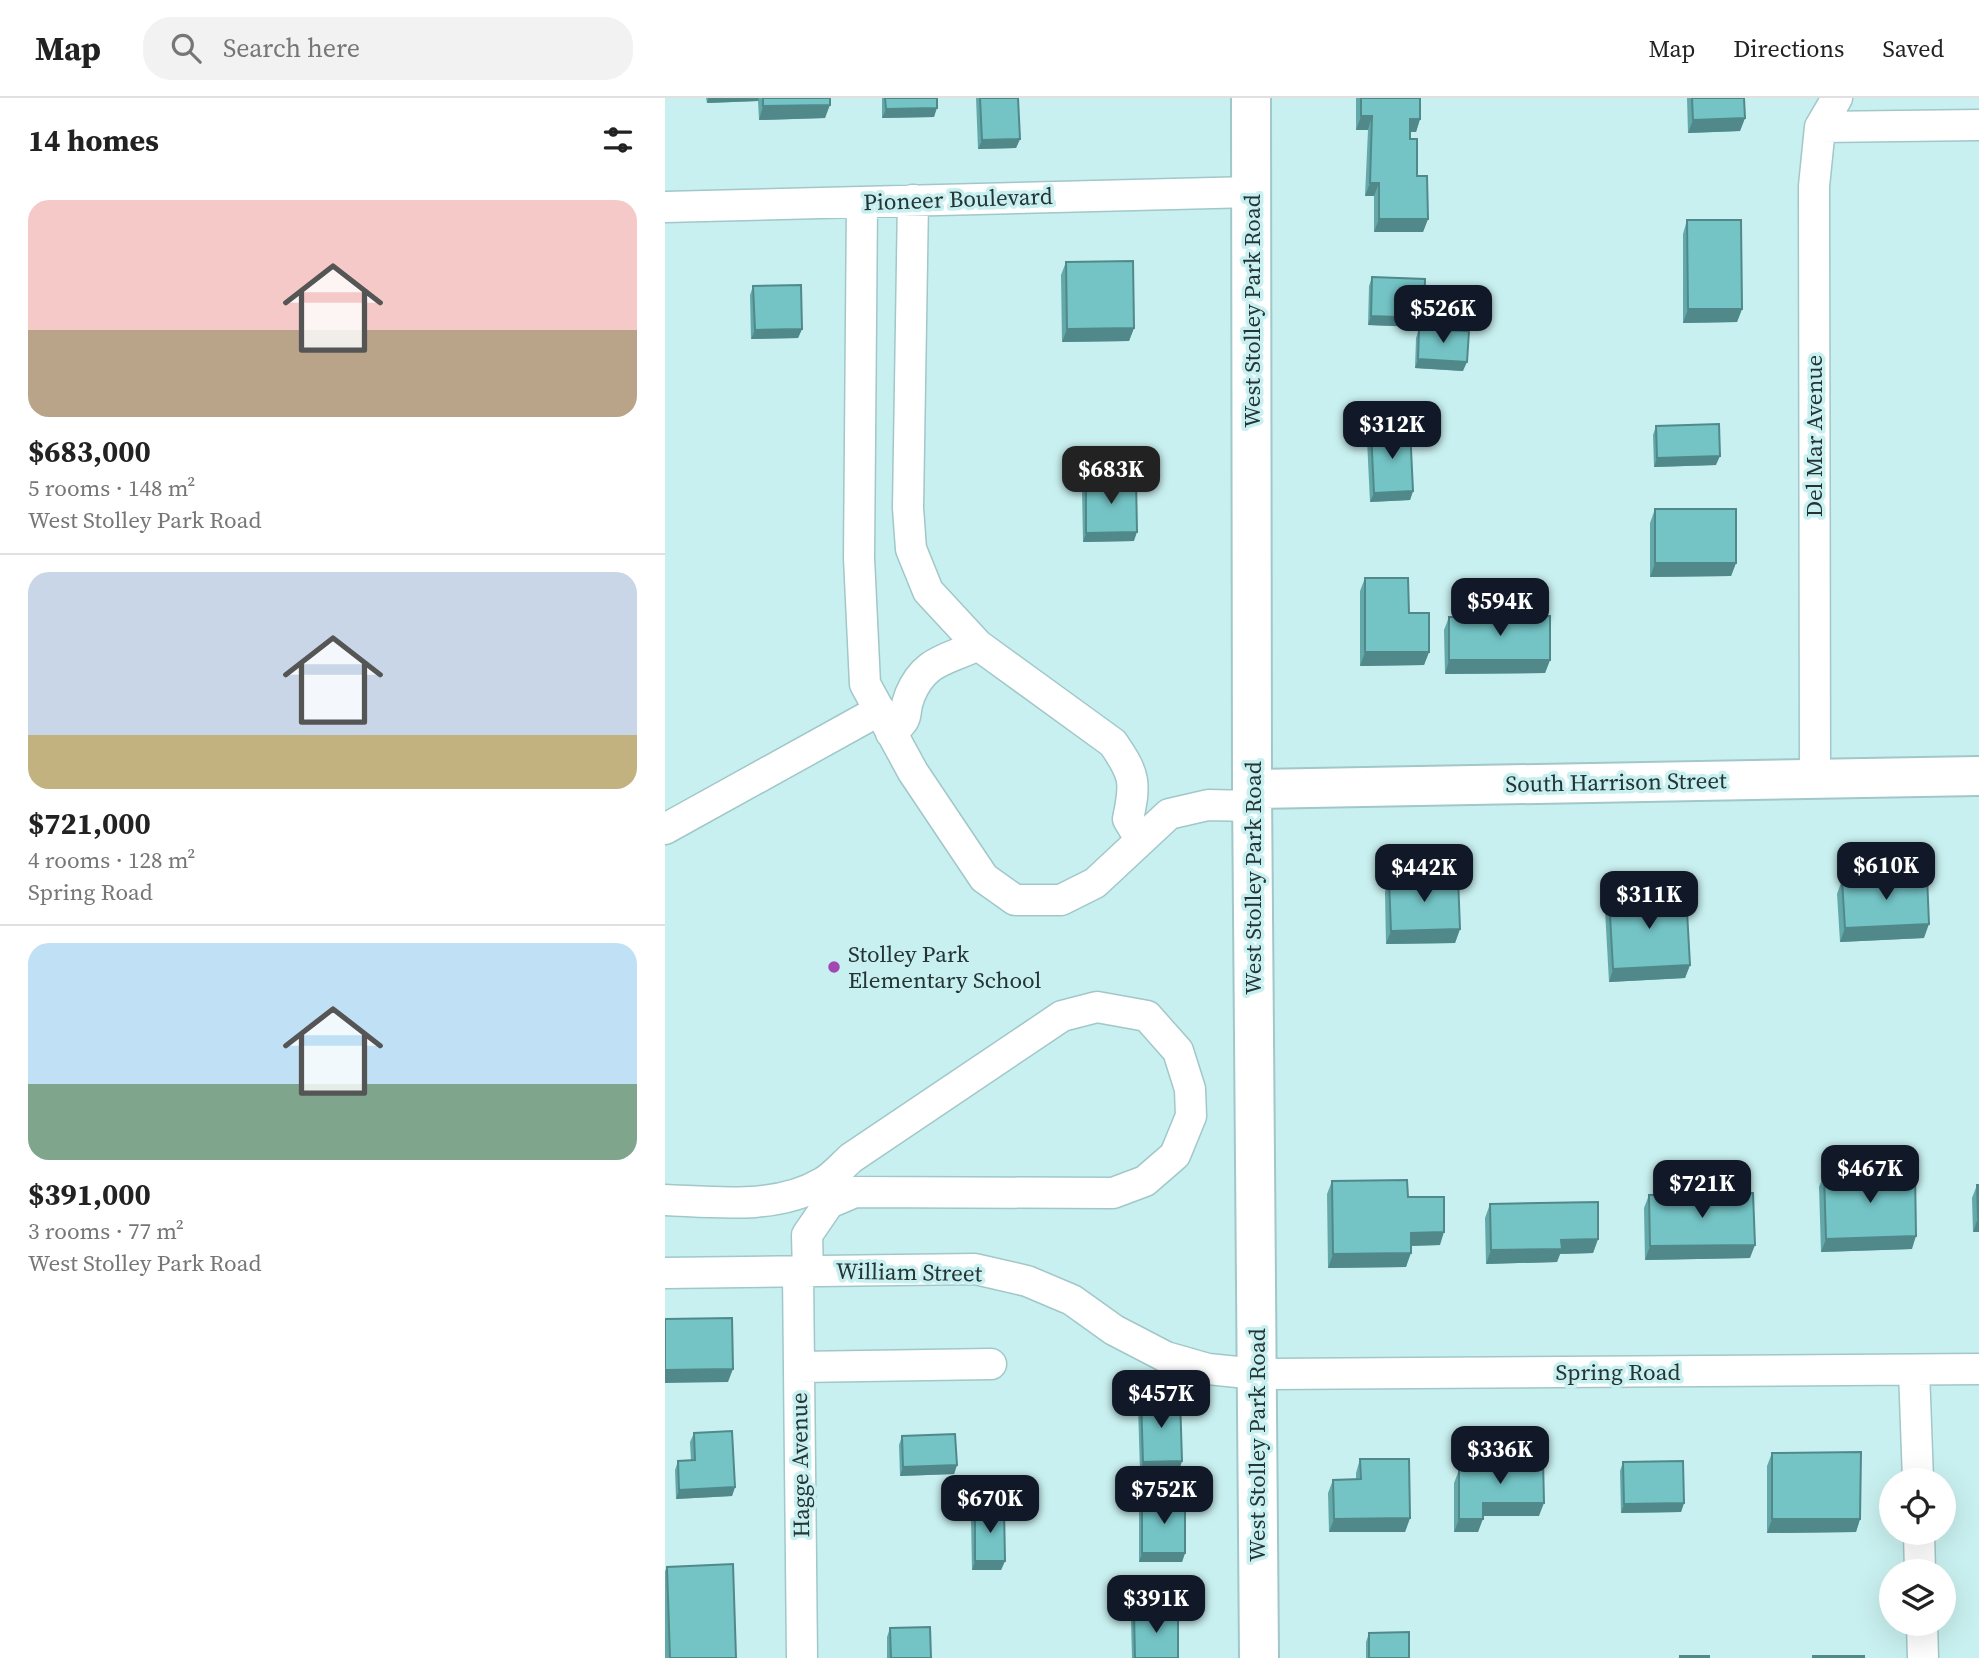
<!DOCTYPE html>
<html lang="en">
<head>
<meta charset="utf-8">
<style>
  :root { --surface:#fff; --page:#f2f2f2; --text:#222; --muted:#767676; --line:#e0e0e0; --accent:#111827 }
  body { margin:0; font-family:"Source Serif 4",serif; background:var(--page); color:var(--text); height:100vh; display:flex; flex-direction:column; font-size:26px; white-space:nowrap }
  * { box-sizing:border-box; margin:0 }
  p { font-size:23px; color:var(--muted) }
  .icon { flex:none; width:38px; height:38px; fill:none; stroke:currentColor; stroke-width:2; stroke-linecap:round; stroke-linejoin:round }
  .map { position:relative; flex:1; overflow:hidden }
  .details { display:flex; flex-direction:column; background:var(--surface); width:665px }
  .details>* { flex:none }
  .controls { position:absolute; left:1214px; top:1370px; display:grid; gap:14px }
  .controls a { display:grid; place-items:center; width:77px; height:77px; border-radius:50%; background:var(--surface); box-shadow:0 7px 28px #0002; font-size:35px }
  .price { position:absolute; translate:-50% -60px; padding:0 16px; border-radius:14px; background:var(--accent); color:#fff; font-size:23px; line-height:46px; filter:drop-shadow(0 2px 4px #0008) }
  .price::after { content:''; position:absolute; left:50%; top:42px; width:21px; height:16px; margin-left:-10px; background:inherit; clip-path:polygon(0 0,100% 0,50% 100%) }
  .price.current { background:#222; color:#fff }
  ul { padding:0; list-style:none }
  li { display:grid; align-content:center; gap:14px; height:371px; padding:0 28px }
  li+li { border-top:2px solid var(--line) }
  li span { display:grid; place-items:center; height:217px; border-radius:21px; color:#555 }
  li>.icon { margin-inline-start:auto }
  span .icon { width:126px; height:126px; fill:#fffc; stroke-width:1 }
  li b { font-size:30px }
  h2 { display:flex; justify-content:space-between; align-items:center; height:84px; padding:0 28px; font-size:30px }
  header { display:flex; align-items:center; gap:42px; box-sizing:border-box; height:98px; padding:0 35px; background:var(--surface); border-bottom:2px solid var(--line) }
  header strong { font-size:33px }
  nav { display:flex; gap:38px; margin-inline-start:auto; font-size:24px }
  .search { width:490px; height:63px; background:var(--page); display:flex; align-items:center; gap:18px; box-sizing:border-box; padding:0 24px; border-radius:28px; color:var(--muted); font-size:26px }
  main { display:flex; flex:1; min-height:0 }
  .map>svg:first-child { display:block }
  .lines { fill:none; stroke-linecap:round; stroke-linejoin:round }
  .minor-casing { stroke:#a1c7c8; stroke-width:33 }
  .major-casing { stroke:#a1c7c8; stroke-width:42 }
  .minor { stroke:#fff; stroke-width:30 }
  .major { stroke:#fff; stroke-width:38 }
  .wall { fill:#64a9aa }
  .shaded-wall { fill:#51898b }
  .building { fill:#74c4c6; stroke:#51898b; stroke-width:2 }
  .poi-dot { fill:#a248b3; stroke:#c9f0f0; stroke-width:2.5 }
  .labels { text-anchor:middle; dominant-baseline:central; stroke-width:7; stroke-linejoin:round; paint-order:stroke }
  .street-label { font-size:23px; fill:#243333; stroke:#c9f0f0 }
  .poi-label { font-size:23px; fill:#243333; stroke:#c9f0f0; text-anchor:start }
</style>
</head>
<body>
<header>
<strong>Map</strong>
<div class="search"><svg class="icon" aria-label="search" viewBox="0 0 24 24"><circle cx="10" cy="10" r="6"/><path d="M15 15l6 6"/></svg>Search here</div>
<nav><a>Map</a><a>Directions</a><a>Saved</a></nav>
</header>
<main>
<section class="details">
<h2>14 homes<svg class="icon" aria-label="filters" viewBox="0 0 24 24"><path d="M4 7h16M4 17h16"/><circle cx="9" cy="7" r="2"/><circle cx="15" cy="17" r="2"/></svg></h2>
<ul>
<li><span style="background:linear-gradient(#f6c9c9 60%,#b9a48a 0)"><svg class="icon" aria-label="home" viewBox="0 0 24 24"><path d="M3 11l9-7 9 7M6 9v11h12V9"/></svg></span><div><b>$683,000</b><p>5 rooms · 148 m²</p><p>West Stolley Park Road</p></div></li>
<li><span style="background:linear-gradient(#c9d6e8 75%,#c2b280 0)"><svg class="icon" aria-label="home" viewBox="0 0 24 24"><path d="M3 11l9-7 9 7M6 9v11h12V9"/></svg></span><div><b>$721,000</b><p>4 rooms · 128 m²</p><p>Spring Road</p></div></li>
<li><span style="background:linear-gradient(#bfe0f5 65%,#7fa58c 0)"><svg class="icon" aria-label="home" viewBox="0 0 24 24"><path d="M3 11l9-7 9 7M6 9v11h12V9"/></svg></span><div><b>$391,000</b><p>3 rooms · 77 m²</p><p>West Stolley Park Road</p></div></li>
</ul>
</section>
<div class="map">
<svg width="1314" height="1560" viewBox="0 0 1314 1560">
  <rect width="100%" height="100%" fill="#c9f0f0"/>
  <g class="lines">
    <defs>
      <path id="minor" d="M1155,29L1314,27
        M248,102L243,410L246,451L263,493L313,547L448,645C470,677 471,684 463,721L475,741
        M197,104L194,460L200,586L248,674L319,780L350,802H396L430,785L504,716L543,707L588,708
        M0,109L587,94
        M226,635C248,616 236,619 245,597C260,561 283,562 313,547
        M1150,681L1149,88L1155,29L1172,0
        M0,731L215,612
        M0,1102C51,1104 111,1112 157,1085C168,1079 177,1068 186,1060L397,918L432,909L482,918L513,953L525,991L526,1018L510,1057L480,1083L448,1095L190,1094L164,1105L142,1137L143,1174
        M133,1174L137,1560
        M0,1175L310,1171L362,1183L407,1202L449,1232L501,1259L543,1271L592,1276L1314,1271
        M134,1269L326,1266
        M1249,1272L1253,1382
        M1254,1435L1255,1474
        M1257,1526L1258,1560"/>
      <path id="major" d="M586,0L587,691L594,1560
        M587,691L1314,678"/>
    </defs>
    <use href="#minor" class="minor-casing"/>
    <use href="#major" class="major-casing"/>
    <use href="#minor" class="minor"/>
    <use href="#major" class="major"/>
  </g>
  <path class="wall" d="M41,0H165L160,20L94,22L93,3L42,5Z
    M217,0H272L269,19L217,20Z
    M311,0H353L355,41L351,50L313,51Z
    M691,0H755V21L751,34H745V41L752,78L763,121L758,134H709V98H700L703,32H691Z
    M1022,0H1079L1080,20L1075,33L1023,35Z
    M1022,122L1077,211L1072,224L1018,225V136Z
    M401,164L469,230L464,243L397,244L396,177Z
    M707,179L759,220L755,229L703,227L704,188Z
    M88,188L137,231L133,240L86,241L85,197Z
    M754,231L798,273L750,270L751,240Z
    M991,328L1051,367L989,369L988,337Z
    M706,333L748,393L745,402L705,404L702,342Z
    M421,382L469,443L418,444L417,391Z
    M990,411L1071,465L1066,478L985,479V425Z
    M700,480L744,515L764,554L759,567L695,568V493Z
    M784,519L885,562L880,575L780,576L779,532Z
    M724,781L795,831L790,845L721,846L720,794Z
    M1177,782L1259,840L1175,844L1172,796Z
    M944,799L1025,867L1020,880L944,884L940,812Z
    M1159,1076L1247,1151L1156,1154L1154,1089Z
    M667,1083L743,1099L775,1147L746,1148L741,1169L663,1170L662,1096Z
    M1312,1087H1314V1134H1308L1307,1100Z
    M984,1097L1085,1160L980,1162L979,1110Z
    M825,1106L933,1141L928,1155L895,1156L892,1164L821,1166L820,1120Z
    M476,1300L517,1363L514,1372L475,1373L473,1309Z
    M29,1335L70,1389L67,1398L11,1401L10,1372L13,1363H26L25,1344Z
    M237,1338L292,1367L289,1376L235,1378L234,1347Z
    M1107,1355L1195,1421L1191,1434L1102,1435V1368Z
    M695,1361L745,1420L740,1434H664L663,1395L668,1382L691,1381V1375Z
    M819,1362L874,1418H818L813,1434H789V1385L794,1372H815Z
    M958,1364L1019,1405L1016,1414L956,1415L955,1373Z
    M477,1401L520,1455L517,1464H474V1410Z
    M310,1410L340,1463L336,1472H307L306,1419Z
    M2,1469L71,1560H0V1473Z
    M469,1514L513,1560H467L466,1523Z
    M225,1530L266,1560H222V1539Z
    M704,1535L744,1560H701V1544Z"/>
  <path class="shaded-wall" d="M43,0H94L93,3L42,5Z
    M165,7L160,20L94,22L98,8Z
    M272,10L269,19L217,20L221,11Z
    M696,18H707L703,32H691Z
    M1080,20L1075,33L1023,35L1028,22Z
    M745,21H755L751,34H740Z
    M355,41L351,50L313,51L317,42Z
    M705,85H714L709,98H700Z
    M714,121H763L758,134H709Z
    M1023,211H1077L1072,224L1018,225Z
    M706,218L759,220L755,229L703,227Z
    M469,230L464,243L397,244L402,231Z
    M137,231L133,240L86,241L90,232Z
    M753,261L802,264L798,273L750,270Z
    M1055,358L1051,367L989,369L992,360Z
    M748,393L745,402L705,404L709,395Z
    M472,434L469,443L418,444L421,435Z
    M990,465H1071L1066,478L985,479Z
    M700,554H764L759,567L695,568Z
    M784,562H885L880,575L780,576Z
    M1264,826L1259,840L1175,844L1180,830Z
    M795,831L790,845L721,846L726,833Z
    M1025,867L1020,880L944,884L948,871Z
    M1313,1120H1314V1134H1308Z
    M779,1134L775,1147L741,1148L746,1135Z
    M1251,1138L1247,1151L1156,1154L1161,1141Z
    M933,1141L928,1155L895,1156L892,1164L821,1166L826,1152L896,1142Z
    M1090,1147L1085,1160L980,1162L985,1148Z
    M746,1155L741,1169L663,1170L668,1156Z
    M68,1271L63,1284L0,1285V1272Z
    M517,1363L514,1372L475,1373L478,1364Z
    M292,1367L289,1376L235,1378L238,1369Z
    M70,1389L67,1398L11,1401L14,1392Z
    M818,1405H879L874,1418H813Z
    M1019,1405L1016,1414L956,1415L959,1406Z
    M745,1420L740,1434H664L669,1421Z
    M794,1421H818L813,1434H789Z
    M1107,1421H1195L1191,1434L1102,1435Z
    M477,1455H520L517,1464H474Z
    M310,1463H340L336,1472H307Z"/>
  <path class="building" d="M98,0H165V7L98,8Z
    M220,0H272V10L221,11Z
    M315,0H353L355,41L317,42Z
    M696,0H755V21H745V41H752V78H762L763,121H714V85H705L707,18H696Z
    M1027,0H1079L1080,20L1028,22Z
    M1022,122H1076L1077,211H1023Z
    M468,163L469,230L402,231L401,164Z
    M707,179L760,181L759,220L706,218Z
    M136,187L137,231L90,232L88,188Z
    M754,231L804,233L802,264L753,261Z
    M1054,326L1055,358L992,360L991,328Z
    M745,330L748,393L709,395L706,333Z
    M471,381L472,434L421,435V382Z
    M990,411H1071V465H990Z
    M700,480H743L744,515H764V554H700Z
    M885,518V562H784V519Z
    M1262,778L1264,826L1180,830L1177,782Z
    M793,779L795,831L726,833L724,781Z
    M1021,795L1025,867L948,871L944,799Z
    M1250,1073L1251,1138L1161,1141L1159,1076Z
    M742,1082L743,1099H779V1134L746,1135V1155L668,1156L667,1083Z
    M1312,1087H1314V1120H1313Z
    M1088,1095L1090,1147L985,1148L984,1097Z
    M933,1104V1141L896,1142L897,1151L826,1152L825,1106Z
    M67,1220L68,1271L0,1272V1221Z
    M515,1299L517,1363L478,1364L476,1300Z
    M67,1333L70,1389L14,1392L13,1363L30,1362L29,1335Z
    M290,1336L292,1367L238,1369L237,1338Z
    M1196,1354L1195,1421H1107V1355Z
    M695,1361H744L745,1420L669,1421L668,1382L696,1381Z
    M819,1362H878L879,1405H818V1421H794V1372H819Z
    M1018,1363L1019,1405L959,1406L958,1364Z
    M477,1401H520V1455H477Z
    M310,1410H339L340,1463H310Z
    M68,1466L71,1560H5L2,1469Z
    M513,1513V1560H470L469,1514Z
    M265,1529L266,1560H226L225,1530Z
    M744,1534V1560H704V1535Z
    M1015,1558H1044V1560H1015Z
    M1148,1558H1199V1560H1148Z"/>
  <circle class="poi-dot" cx="169" cy="869" r="7"/>
  <g class="labels">
    <g class="street-label">
      <text transform="translate(293 101) rotate(-2)">Pioneer Boulevard</text>
      <text transform="translate(587 213) rotate(-90)">West Stolley Park Road</text>
      <text transform="translate(1149 338) rotate(-90)">Del Mar Avenue</text>
      <text transform="translate(951 684) rotate(-1)">South Harrison Street</text>
      <text transform="translate(588 780) rotate(-90)">West Stolley Park Road</text>
      <text transform="translate(244 1174) rotate(1)">William Street</text>
      <text x="953" y="1274">Spring Road</text>
      <text transform="translate(592 1347) rotate(-90)">West Stolley Park Road</text>
      <text transform="translate(135 1367) rotate(-91)">Hagge Avenue</text>
    </g>
    <g class="poi-label">
      <text x="183" y="856">Stolley Park<tspan x="183" dy="26">Elementary School</tspan></text>
    </g>
  </g>
</svg>
<div class="controls">
<a><svg class="icon" aria-label="locate" viewBox="0 0 24 24"><circle cx="12" cy="12" r="6"/><path d="M12 2v4M12 18v4M2 12h4M18 12h4"/></svg></a>
<a><svg class="icon" aria-label="layers" viewBox="0 0 24 24"><path d="M12 4l9 5-9 5-9-5zM3 14l9 5 9-5"/></svg></a>
</div>
<b class="price" style="left:778px;top:247px">$526K</b>
<b class="price" style="left:727px;top:363px">$312K</b>
<b class="price current" style="left:446px;top:408px">$683K</b>
<b class="price" style="left:835px;top:540px">$594K</b>
<b class="price" style="left:1221px;top:804px">$610K</b>
<b class="price" style="left:759px;top:806px">$442K</b>
<b class="price" style="left:984px;top:833px">$311K</b>
<b class="price" style="left:1205px;top:1107px">$467K</b>
<b class="price" style="left:1037px;top:1122px">$721K</b>
<b class="price" style="left:496px;top:1332px">$457K</b>
<b class="price" style="left:835px;top:1388px">$336K</b>
<b class="price" style="left:499px;top:1428px">$752K</b>
<b class="price" style="left:325px;top:1437px">$670K</b>
<b class="price" style="left:491px;top:1537px">$391K</b>
</div>
</main>
</body>
</html>
